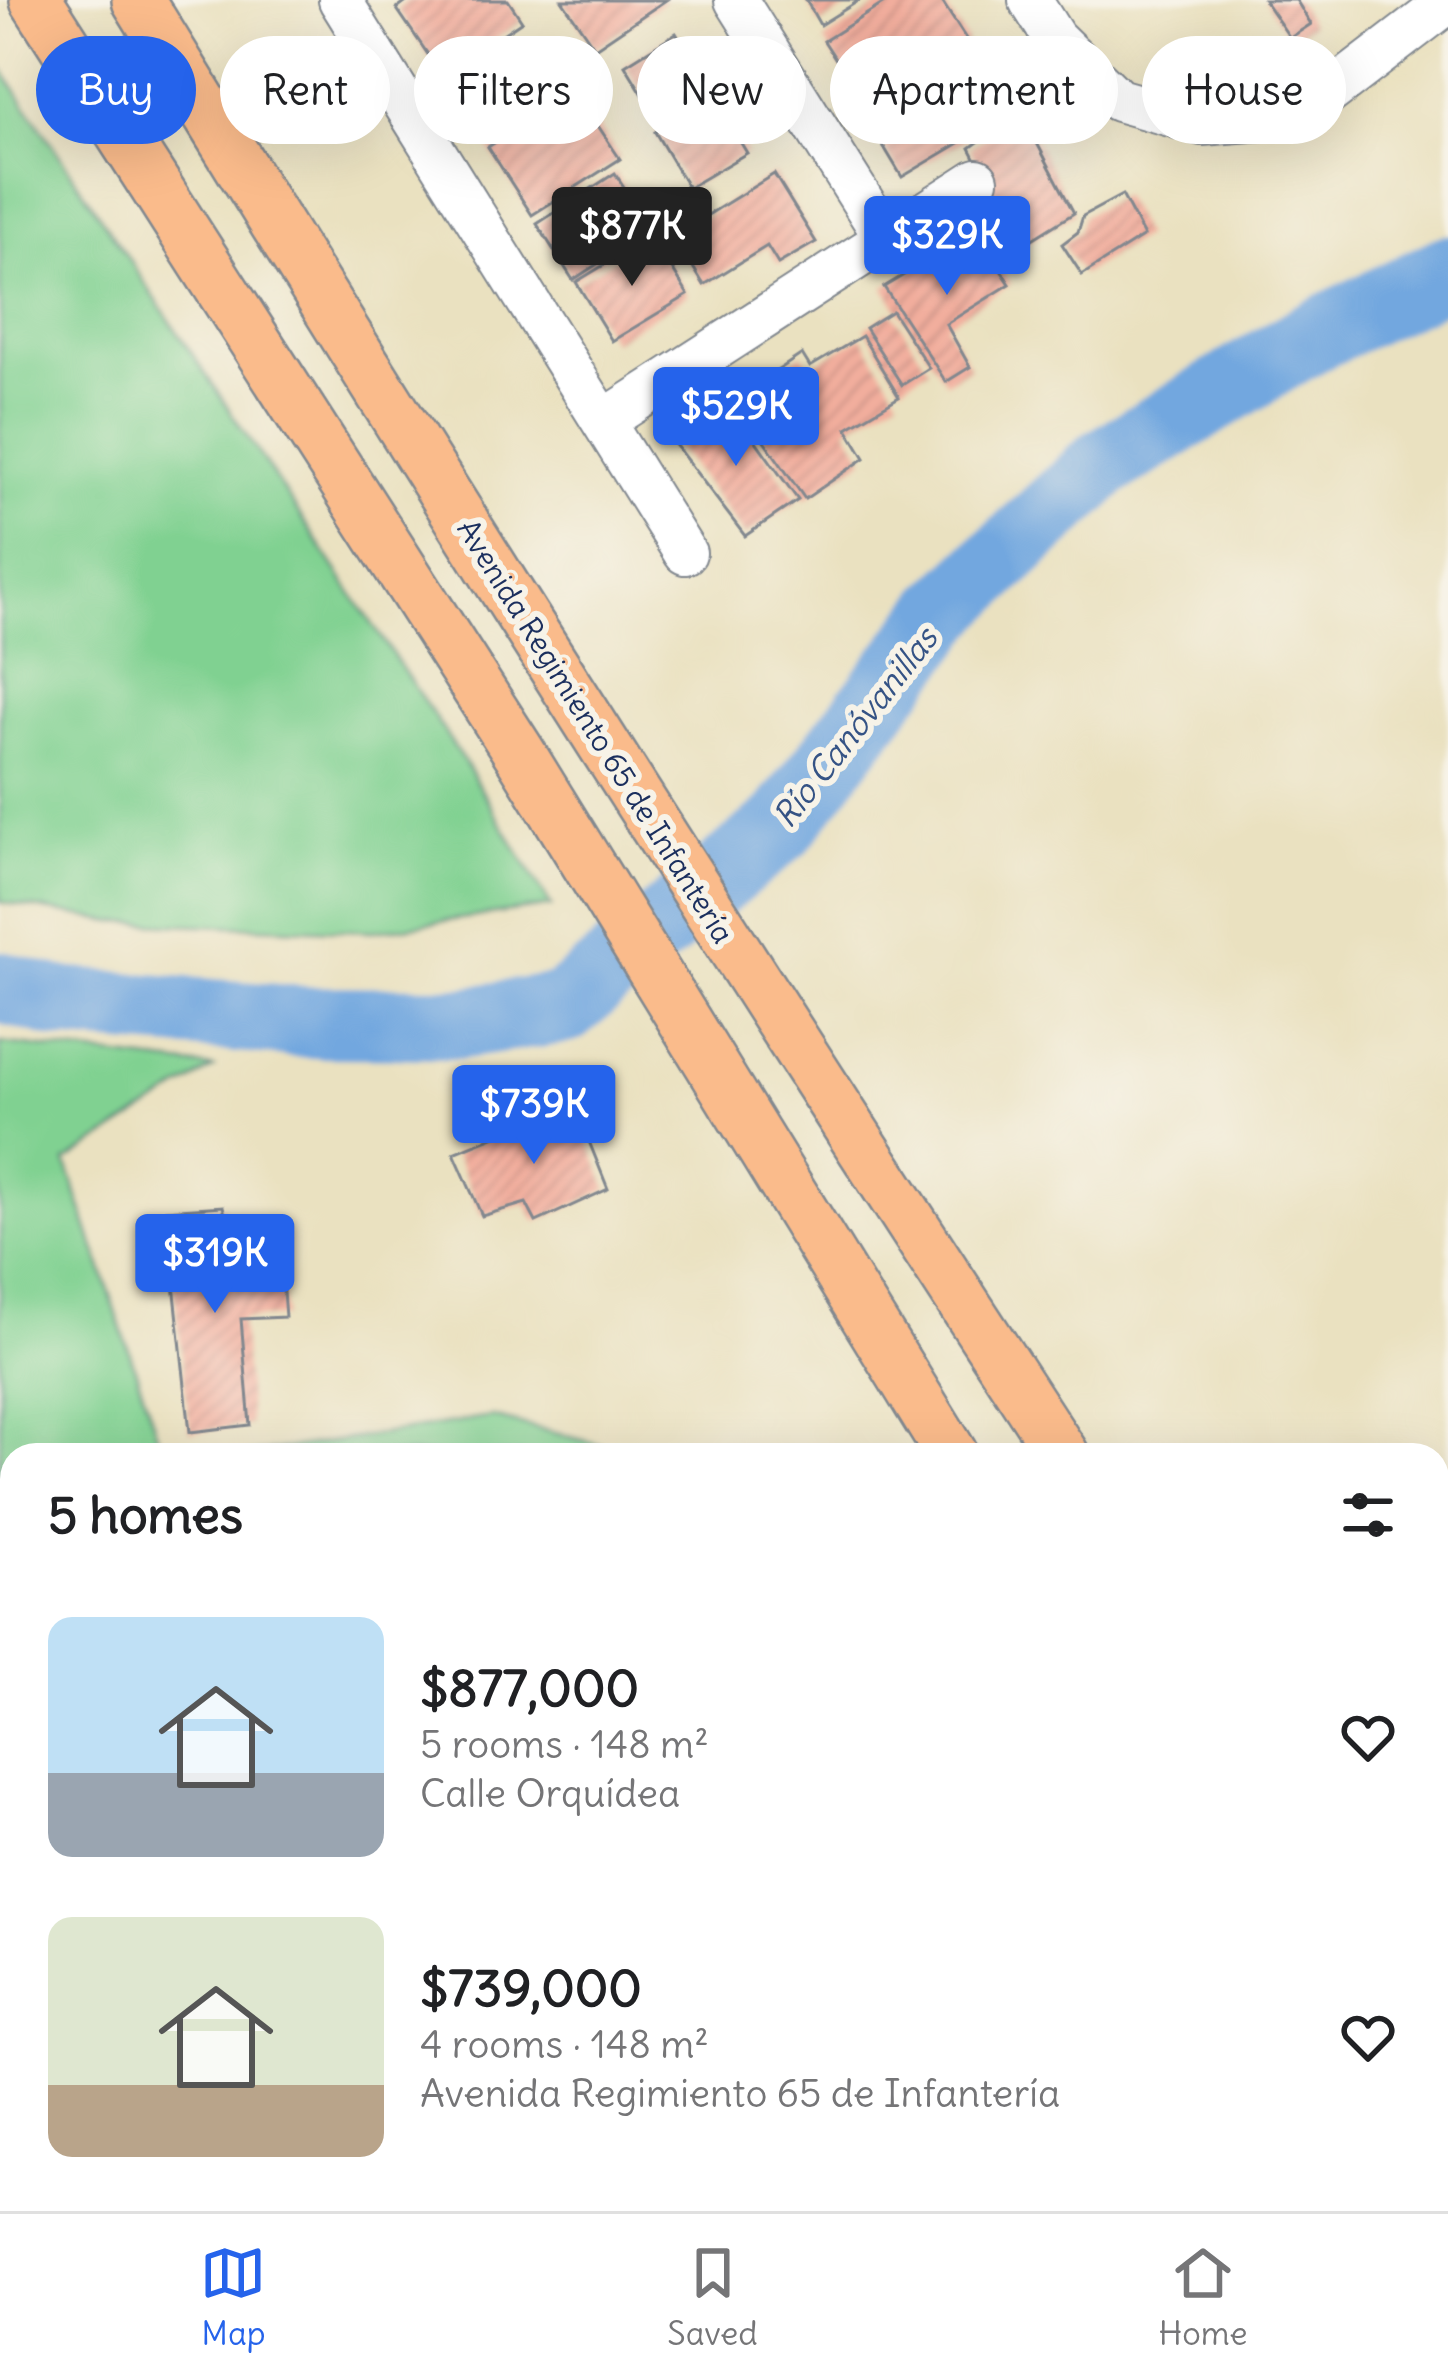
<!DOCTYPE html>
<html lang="en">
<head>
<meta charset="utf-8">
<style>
  :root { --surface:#fff; --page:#f6f6f6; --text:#202124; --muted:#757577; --line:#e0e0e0; --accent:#2563eb }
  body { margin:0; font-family:Delius,sans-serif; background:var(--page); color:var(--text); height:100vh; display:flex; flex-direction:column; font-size:45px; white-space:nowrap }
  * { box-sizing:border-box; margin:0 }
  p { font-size:39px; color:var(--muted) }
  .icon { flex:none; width:66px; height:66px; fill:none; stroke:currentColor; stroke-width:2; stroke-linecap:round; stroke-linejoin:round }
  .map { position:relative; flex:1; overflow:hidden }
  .panel { position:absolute; left:0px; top:1443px; width:1449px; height:768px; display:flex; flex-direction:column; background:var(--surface); border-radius:36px 36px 0 0; box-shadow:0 12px 48px #0002 }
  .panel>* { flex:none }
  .hud { position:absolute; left:36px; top:36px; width:1377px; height:108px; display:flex; gap:24px }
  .price { position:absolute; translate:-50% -102px; padding:0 27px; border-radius:12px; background:var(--accent); color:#fff; font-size:39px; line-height:78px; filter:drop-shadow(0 3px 6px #0008) }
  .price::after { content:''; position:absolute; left:50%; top:72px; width:36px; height:27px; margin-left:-18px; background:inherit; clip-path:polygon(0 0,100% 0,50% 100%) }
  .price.active { background:#222; color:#fff }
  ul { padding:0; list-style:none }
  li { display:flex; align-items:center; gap:36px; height:300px; padding:0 48px }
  li span { display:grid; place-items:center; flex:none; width:336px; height:240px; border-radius:24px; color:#555 }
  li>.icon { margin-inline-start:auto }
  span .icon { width:144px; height:144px; fill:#fffc; stroke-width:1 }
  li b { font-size:51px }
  h2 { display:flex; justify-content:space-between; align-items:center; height:144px; padding:0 48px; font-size:51px }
  .chip { padding:0 42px; border-radius:54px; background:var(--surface); box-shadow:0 12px 48px #0002; font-size:42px; line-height:108px }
  .chip.active { background:var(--accent); color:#fff }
  .dock { display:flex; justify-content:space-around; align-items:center; height:168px; border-top:3px solid var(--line); background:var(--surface); font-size:33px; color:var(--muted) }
  .dock a { display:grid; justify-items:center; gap:6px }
  .dock .active { color:var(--accent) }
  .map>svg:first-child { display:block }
  .grass { fill:#80d191; stroke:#4e8078; stroke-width:3 }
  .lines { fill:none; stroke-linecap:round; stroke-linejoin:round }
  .river { stroke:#72a7df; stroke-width:72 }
  .building { fill:url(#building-hatch) }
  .minor-casing { stroke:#82888f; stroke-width:46 }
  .major-casing { stroke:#82888f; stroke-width:56 }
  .minor { stroke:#fff; stroke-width:42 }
  .major { stroke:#fabb8b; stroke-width:51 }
  .labels { text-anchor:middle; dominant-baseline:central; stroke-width:12; stroke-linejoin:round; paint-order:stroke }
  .street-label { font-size:30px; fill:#1b2f5e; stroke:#f7f3e8 }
  .water-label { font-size:33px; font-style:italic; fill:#355385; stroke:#f7f3e8 }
</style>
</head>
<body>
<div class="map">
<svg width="1448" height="2211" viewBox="0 0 1448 2211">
  <defs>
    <pattern id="building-hatch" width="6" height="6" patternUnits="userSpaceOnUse" patternTransform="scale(3)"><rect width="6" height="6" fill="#f2ae9d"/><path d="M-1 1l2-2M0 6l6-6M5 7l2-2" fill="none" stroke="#cf968a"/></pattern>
  </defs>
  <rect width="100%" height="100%" fill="#f7f3e8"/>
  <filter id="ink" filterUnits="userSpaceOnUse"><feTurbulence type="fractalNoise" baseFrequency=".00833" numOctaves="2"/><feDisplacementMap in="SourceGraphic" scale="24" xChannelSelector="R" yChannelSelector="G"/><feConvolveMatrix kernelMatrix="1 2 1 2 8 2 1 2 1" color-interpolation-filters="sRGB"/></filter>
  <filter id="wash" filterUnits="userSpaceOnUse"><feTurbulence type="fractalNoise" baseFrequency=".004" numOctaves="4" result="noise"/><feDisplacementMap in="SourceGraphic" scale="48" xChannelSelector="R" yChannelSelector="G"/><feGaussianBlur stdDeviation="2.7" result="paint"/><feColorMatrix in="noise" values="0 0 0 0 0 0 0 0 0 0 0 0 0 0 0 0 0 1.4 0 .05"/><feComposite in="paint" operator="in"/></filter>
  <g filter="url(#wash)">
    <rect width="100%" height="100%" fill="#eae1c0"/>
    <path class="grass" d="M0,66L463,760L551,906L374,931L114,922L0,902Z
      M0,1043L213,1068L66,1162L164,1455H12V2199H297L302,2211H0Z
      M492,1417L641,1455H247Z"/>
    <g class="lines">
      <path class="river" d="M0,987L59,1003L303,1022L463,1023L564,1008L781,827L946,610L1103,464L1310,338L1448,271"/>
    </g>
    <g id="blocks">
      <path class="building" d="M409,0H508L522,21L442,75L397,9Z
        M562,0H666L595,48Z
        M806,0H860L820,25Z
        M889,0H941L968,42L866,106L824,41Z
        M1264,0H1296L1311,24L1290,38Z
        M676,33L701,75L650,106L625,65Z
        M969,56L1005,116L902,177L866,117Z
        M575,91L620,159L532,215L488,147Z
        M713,97L747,153L688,188L655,132Z
        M1020,111L1074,213L1018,248L980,195L991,188L970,148Z
        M615,173L651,229L573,280L537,224Z
        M774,174L816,242L778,264L767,246L704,285L674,236Z
        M1122,195L1144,236L1082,275L1062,244L1078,232L1083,216Z
        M976,232L1010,284L946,324L970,367L946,382L884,287Z
        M652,236L688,295L612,341L576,282Z
        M892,311L929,368L902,385L865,328Z
        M862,336L899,397L847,428L865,458L805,499L735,399L802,354L810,367Z
        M728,402L798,500L745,536L673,442Z
        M574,1104L608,1189L536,1222L526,1203L482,1216L454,1153Z
        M223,1206L241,1281L282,1279L285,1317L241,1319L250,1425L190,1432L166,1210Z
        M1448,1490V1583L1437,1566V1498Z"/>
    </g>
  </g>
  <g filter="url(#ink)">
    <use href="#blocks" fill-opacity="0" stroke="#82888f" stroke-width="3"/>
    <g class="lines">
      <defs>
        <path id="minor" d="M340,0L685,553
          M736,0L885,237
          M1030,0L1054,38L1118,100L1202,124L1299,116L1448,2
          M604,421L977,180
          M1313,2199L1321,2211"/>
        <path id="major" d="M36,0L520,754L952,1455
          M138,0C439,490 748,975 1063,1455
          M1437,1986L1448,2000
          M1437,2172L1448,2188"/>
      </defs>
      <use href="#minor" class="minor-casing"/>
      <use href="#major" class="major-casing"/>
      <use href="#minor" class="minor"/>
      <use href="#major" class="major"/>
    </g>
  </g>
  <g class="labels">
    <g class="street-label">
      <text transform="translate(596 731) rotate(58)">Avenida Regimiento 65 de Infantería</text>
    </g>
    <g class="water-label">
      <text transform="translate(855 727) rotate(-52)">Río Canóvanillas</text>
    </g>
  </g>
</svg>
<b class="price active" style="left:632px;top:289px">$877K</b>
<b class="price" style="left:947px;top:298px">$329K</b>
<b class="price" style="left:736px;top:469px">$529K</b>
<b class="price" style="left:534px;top:1167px">$739K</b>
<b class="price" style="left:215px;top:1316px">$319K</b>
<div class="hud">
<a class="chip active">Buy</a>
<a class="chip">Rent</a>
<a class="chip">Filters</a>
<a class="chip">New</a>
<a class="chip">Apartment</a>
<a class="chip">House</a>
</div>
<section class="panel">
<h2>5 homes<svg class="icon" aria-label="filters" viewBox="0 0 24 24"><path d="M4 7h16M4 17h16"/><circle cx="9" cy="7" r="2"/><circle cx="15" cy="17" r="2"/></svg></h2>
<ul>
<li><span style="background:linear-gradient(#bfe0f5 65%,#9aa5b1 0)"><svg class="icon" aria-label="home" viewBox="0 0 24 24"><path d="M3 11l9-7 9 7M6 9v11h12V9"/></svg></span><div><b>$877,000</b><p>5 rooms · 148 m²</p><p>Calle Orquídea</p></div><svg class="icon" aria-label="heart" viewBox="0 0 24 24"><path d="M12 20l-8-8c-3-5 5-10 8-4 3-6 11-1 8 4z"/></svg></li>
<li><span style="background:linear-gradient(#dfe7d0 70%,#b9a48a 0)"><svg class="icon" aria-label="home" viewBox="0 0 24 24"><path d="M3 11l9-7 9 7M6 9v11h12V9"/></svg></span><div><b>$739,000</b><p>4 rooms · 148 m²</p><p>Avenida Regimiento 65 de Infantería</p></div><svg class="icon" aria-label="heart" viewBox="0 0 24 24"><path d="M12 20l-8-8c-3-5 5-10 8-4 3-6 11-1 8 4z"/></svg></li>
</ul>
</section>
</div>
<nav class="dock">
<a class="active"><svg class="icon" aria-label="map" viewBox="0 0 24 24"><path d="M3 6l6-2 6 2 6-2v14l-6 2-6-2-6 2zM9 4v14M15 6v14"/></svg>Map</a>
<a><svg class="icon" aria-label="saved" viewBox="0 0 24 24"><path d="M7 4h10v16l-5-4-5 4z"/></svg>Saved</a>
<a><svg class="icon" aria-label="home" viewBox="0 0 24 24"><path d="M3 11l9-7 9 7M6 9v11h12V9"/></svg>Home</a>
</nav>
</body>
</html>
